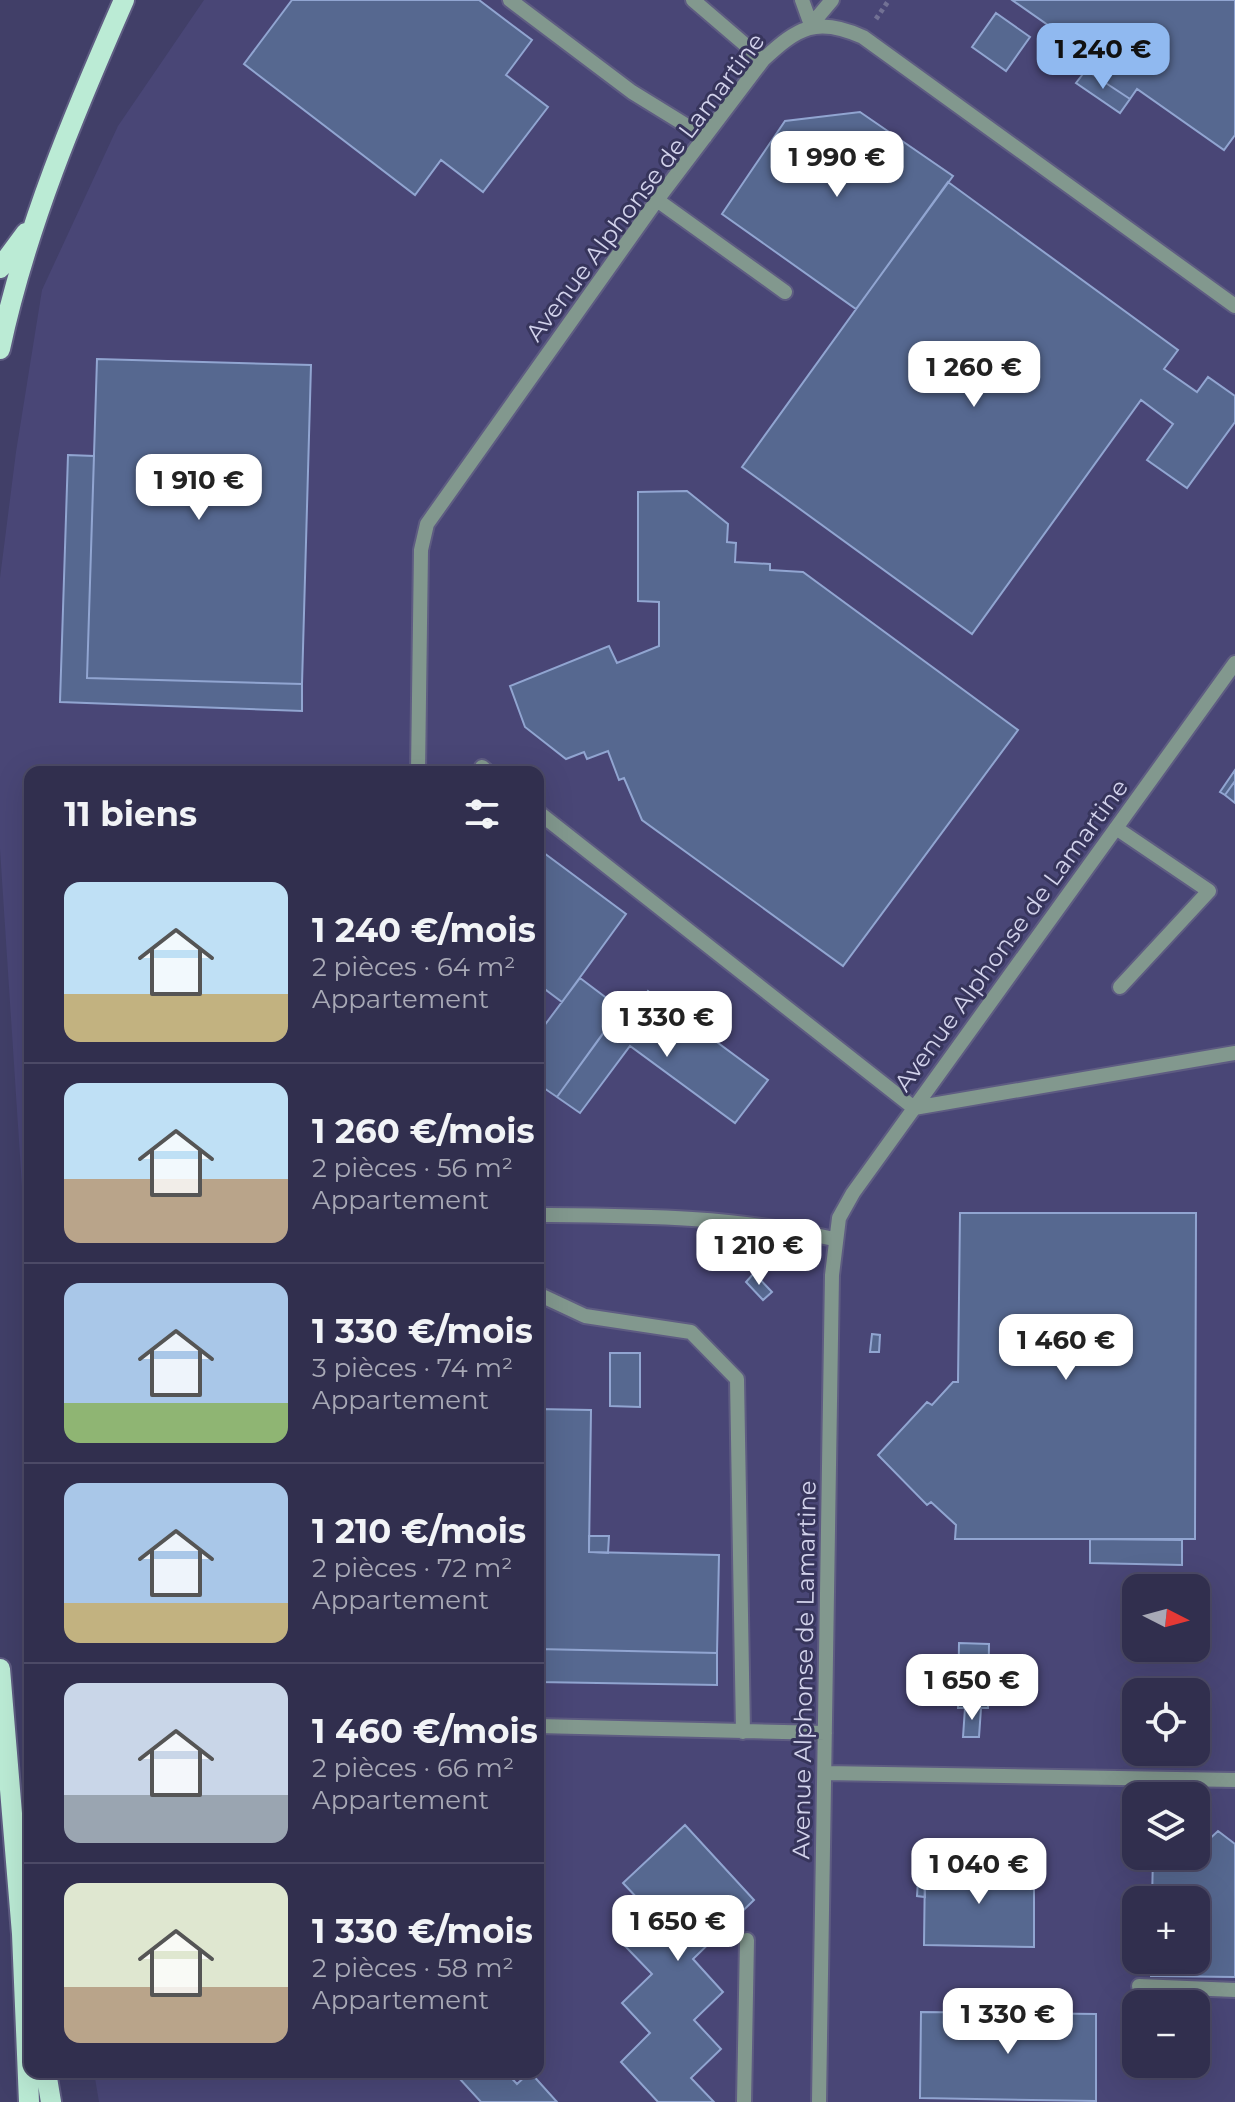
<!DOCTYPE html>
<html lang="fr">
<head>
<meta charset="utf-8">
<style>
  :root { --surface:#312f4e; --page:#3d3b58; --text:#f1f3f6; --muted:#a8a9b6; --line:#4c4a66; --accent:#90b9f0 }
  body { margin:0; font-family:Montserrat,sans-serif; background:var(--page); color:var(--text); height:100vh; display:flex; flex-direction:column; font-size:30px; white-space:nowrap }
  * { box-sizing:border-box; margin:0 }
  p { font-size:26px; color:var(--muted) }
  .icon { flex:none; width:44px; height:44px; fill:none; stroke:currentColor; stroke-width:2; stroke-linecap:round; stroke-linejoin:round }
  .map { position:relative; flex:1; overflow:hidden }
  .sheet { position:absolute; left:24px; top:766px; width:520px; height:1312px; display:flex; flex-direction:column; background:var(--surface); border-radius:16px; box-shadow:0 8px 32px #0002,0 0 0 2px var(--line) }
  .sheet>* { flex:none }
  .needle { width:52px; rotate:96deg }
  .fabs { position:absolute; left:1122px; top:1574px; display:grid; gap:16px }
  .fabs a { display:grid; place-items:center; width:88px; height:88px; border-radius:16px; background:var(--surface); box-shadow:0 8px 32px #0002,0 0 0 2px var(--line); font-size:40px }
  .price { position:absolute; translate:-50% -68px; padding:0 18px; border-radius:16px; background:#fff; color:#222; font-size:26px; line-height:52px; filter:drop-shadow(0 2px 4px #0008) }
  .price::after { content:''; position:absolute; left:50%; top:48px; width:24px; height:18px; margin-left:-12px; background:inherit; clip-path:polygon(0 0,100% 0,50% 100%) }
  .price.selected { background:var(--accent); color:#111 }
  ul { padding:0; list-style:none }
  li { display:flex; align-items:center; gap:24px; height:200px; padding:0 40px }
  li+li { border-top:2px solid var(--line) }
  li span { display:grid; place-items:center; flex:none; width:224px; height:160px; border-radius:16px; color:#555 }
  li>.icon { margin-inline-start:auto }
  span .icon { width:96px; height:96px; fill:#fffc; stroke-width:1 }
  li b { font-size:34px }
  h2 { display:flex; justify-content:space-between; align-items:center; height:96px; padding:0 40px; font-size:34px }
  .map>svg:first-child { display:block }
  .built { fill:#494676; fill-rule:evenodd }
  .building { fill:#566890; stroke:#91a5d1; stroke-width:2 }
  .lines { fill:none; stroke-linecap:round; stroke-linejoin:round }
  .minor-casing { stroke:#5e5c82; stroke-width:18 }
  .major-casing { stroke:#5e5c82; stroke-width:24 }
  .path { stroke:#727194; stroke-width:5; stroke-dasharray:4 4; stroke-linecap:butt }
  .minor { stroke:#82988e; stroke-width:14 }
  .major { stroke:#bbebd5; stroke-width:20 }
  .labels { text-anchor:middle; dominant-baseline:central; stroke-width:6; stroke-linejoin:round; paint-order:stroke }
  .street-label { font-size:24px; fill:#d2d2eb; stroke:#37355c }
</style>
</head>
<body>
<div class="map">
<svg width="1235" height="2102" viewBox="0 0 1235 2102">
  <rect width="100%" height="100%" fill="#413f68"/>
  <path class="built" d="M204,0H1235V2102H99L94,2072H538V772H30V1310L0,849V578L16,452L42,290L118,126ZM1136,1588H1196V1648H1136ZM1136,1692H1196V1752H1136ZM1136,1796H1196V1856H1136ZM1136,1900H1196V1960H1136ZM1136,2004H1196V2064H1136Z"/>
  <path class="building" d="M292,0H479L532,40L506,75L548,107L483,192L441,160L415,195L244,64Z
    M1012,0H1235V135L1224,150L1137,89L1130,99L1086,70L1095,58Z
    M996,13L1030,37L1006,71L972,47Z
    M1086,70L1130,99L1120,113L1076,83Z
    M860,112L953,176L856,309L722,214L785,121Z
    M948,182L1178,350L1164,369L1197,392L1208,377L1235,396V422L1187,488L1147,460L1173,424L1141,400L972,634L742,467Z
    M97,359L311,365L302,684L87,678Z
    M68,455L94,456L87,678L302,684V711L60,702Z
    M687,491L728,524L727,542L736,543L735,562L770,564V570L803,572L1018,730L843,966L642,820L624,778L619,780L608,751L587,759L584,752L566,759L525,727L510,686L609,646L617,663L659,646V602L638,601V492Z
    M1235,770V781L1225,795L1220,792Z
    M1235,781V803L1225,795Z
    M540,850L626,914L562,1002L538,984Z
    M580,978L621,1009L557,1097L538,1084V1034Z
    M648,991L768,1080L735,1123L630,1046L580,1113L557,1097L627,1000L637,1006Z
    M960,1213H1196L1195,1539H955L956,1525L931,1502L927,1505L878,1455L927,1402L932,1405L953,1382H958Z
    M754,1273L772,1292L763,1300L746,1282Z
    M872,1334L880,1335L879,1352H870Z
    M610,1353H640V1407L610,1406Z
    M538,1409L591,1410L589,1552L719,1555L717,1653L538,1649Z
    M589,1536H609L608,1553L589,1552Z
    M1090,1539L1182,1540V1565L1090,1563Z
    M959,1643L989,1644L988,1708H958Z
    M538,1649L717,1653V1685L538,1682Z
    M965,1708H981L979,1737H963Z
    M685,1825L754,1900L693,1959L723,1992L694,2020L721,2049L691,2078L714,2102H658L621,2062L650,2033L622,2003L652,1974L625,1946L655,1917L623,1883Z
    M1218,1831L1235,1844V1977L1151,1976V1960H1196V1900H1152L1153,1856H1196V1844H1204Z
    M925,1865H1034V1947L924,1945Z
    M918,1881L925,1882V1897L917,1896Z
    M921,2012L1096,2014V2101L920,2098Z
    M394,2072H506L517,2084L530,2072L557,2102H481L459,2078H394Z"/>
  <g class="lines">
    <defs>
      <path id="minor" d="M510,0L632,92L705,137
        M693,0L763,60
        M802,0L811,25
        M811,25L832,0
        M657,200L785,292
        M482,767L488,772
        M418,772L421,550L427,524L657,200L763,60C798,27 817,16 863,37L1235,306
        M538,812L914,1108L1235,1053
        M1116,828L1209,891L1120,987
        M538,1215C641,1216 733,1216 834,1239
        M538,1294L585,1316L691,1332L737,1379L743,1732
        M538,1726L825,1733
        M825,1773L1235,1780
        M1139,1986L1235,1990
        M744,2102L747,1940
        M819,2102L832,1275L839,1218L853,1193L1235,663"/>
      <path id="major" d="M0,268L26,233
        M0,349C26,227 74,114 124,0
        M0,1669L22,1934L29,2102
        M46,2072L51,2102"/>
    </defs>
    <use href="#minor" class="minor-casing"/>
    <use href="#major" class="major-casing"/>
    <path class="path" d="M876,19L889,0"/>
    <use href="#minor" class="minor"/>
    <use href="#major" class="major"/>
  </g>
  <g class="labels">
    <g class="street-label">
      <text transform="translate(645 187) rotate(-53)">Avenue Alphonse de Lamartine</text>
      <text transform="translate(1011 935) rotate(-54)">Avenue Alphonse de Lamartine</text>
      <text transform="translate(804 1670) rotate(-89)">Avenue Alphonse de Lamartine</text>
    </g>
  </g>
</svg>
<div class="fabs">
<a><svg class="needle" viewBox="-14 -14 28 28"><path d="M0-13l5 13h-10z" fill="#e53935"/><path d="M0 13l5-13h-10z" fill="#a8a9b6"/></svg></a>
<a><svg class="icon" aria-label="locate" viewBox="0 0 24 24"><circle cx="12" cy="12" r="6"/><path d="M12 2v4M12 18v4M2 12h4M18 12h4"/></svg></a>
<a><svg class="icon" aria-label="layers" viewBox="0 0 24 24"><path d="M12 4l9 5-9 5-9-5zM3 14l9 5 9-5"/></svg></a>
<a>+</a>
<a>−</a>
</div>
<b class="price selected" style="left:1103px;top:91px">1 240 €</b>
<b class="price" style="left:837px;top:199px">1 990 €</b>
<b class="price" style="left:974px;top:409px">1 260 €</b>
<b class="price" style="left:199px;top:522px">1 910 €</b>
<b class="price" style="left:667px;top:1059px">1 330 €</b>
<b class="price" style="left:759px;top:1287px">1 210 €</b>
<b class="price" style="left:1066px;top:1382px">1 460 €</b>
<b class="price" style="left:972px;top:1722px">1 650 €</b>
<b class="price" style="left:979px;top:1906px">1 040 €</b>
<b class="price" style="left:678px;top:1963px">1 650 €</b>
<b class="price" style="left:1008px;top:2056px">1 330 €</b>
<section class="sheet">
<h2>11 biens<svg class="icon" aria-label="filters" viewBox="0 0 24 24"><path d="M4 7h16M4 17h16"/><circle cx="9" cy="7" r="2"/><circle cx="15" cy="17" r="2"/></svg></h2>
<ul>
<li><span style="background:linear-gradient(#bfe0f5 70%,#c2b280 0)"><svg class="icon" aria-label="home" viewBox="0 0 24 24"><path d="M3 11l9-7 9 7M6 9v11h12V9"/></svg></span><div><b>1 240 €/mois</b><p>2 pièces · 64 m²</p><p>Appartement</p></div></li>
<li><span style="background:linear-gradient(#bfe0f5 60%,#b9a48a 0)"><svg class="icon" aria-label="home" viewBox="0 0 24 24"><path d="M3 11l9-7 9 7M6 9v11h12V9"/></svg></span><div><b>1 260 €/mois</b><p>2 pièces · 56 m²</p><p>Appartement</p></div></li>
<li><span style="background:linear-gradient(#a9c7e8 75%,#8fb573 0)"><svg class="icon" aria-label="home" viewBox="0 0 24 24"><path d="M3 11l9-7 9 7M6 9v11h12V9"/></svg></span><div><b>1 330 €/mois</b><p>3 pièces · 74 m²</p><p>Appartement</p></div></li>
<li><span style="background:linear-gradient(#a9c7e8 75%,#c2b280 0)"><svg class="icon" aria-label="home" viewBox="0 0 24 24"><path d="M3 11l9-7 9 7M6 9v11h12V9"/></svg></span><div><b>1 210 €/mois</b><p>2 pièces · 72 m²</p><p>Appartement</p></div></li>
<li><span style="background:linear-gradient(#c9d6e8 70%,#9aa5b1 0)"><svg class="icon" aria-label="home" viewBox="0 0 24 24"><path d="M3 11l9-7 9 7M6 9v11h12V9"/></svg></span><div><b>1 460 €/mois</b><p>2 pièces · 66 m²</p><p>Appartement</p></div></li>
<li><span style="background:linear-gradient(#dfe7d0 65%,#b9a48a 0)"><svg class="icon" aria-label="home" viewBox="0 0 24 24"><path d="M3 11l9-7 9 7M6 9v11h12V9"/></svg></span><div><b>1 330 €/mois</b><p>2 pièces · 58 m²</p><p>Appartement</p></div></li>
</ul>
</section>
</div>
</body>
</html>
